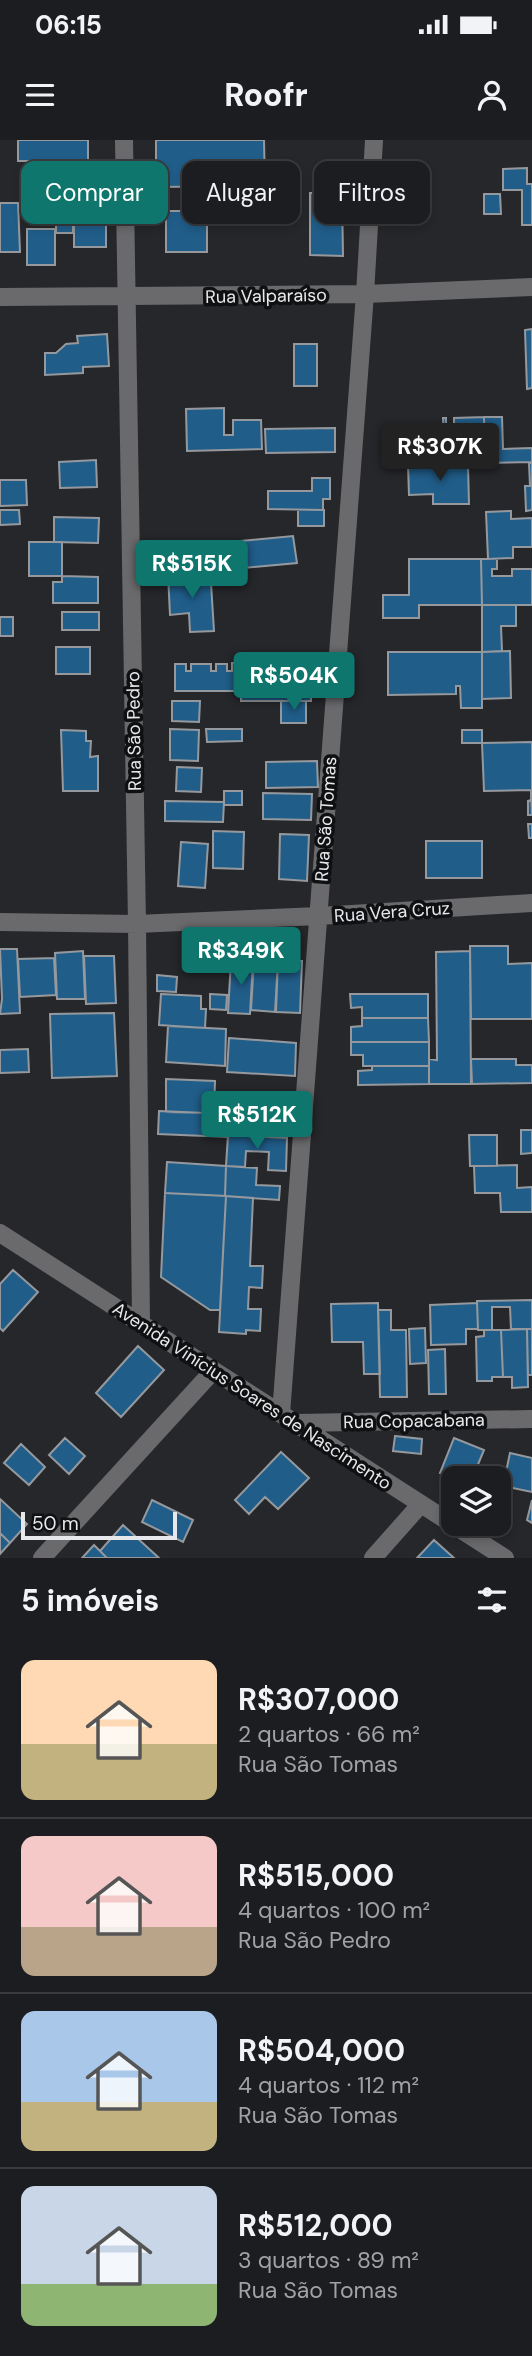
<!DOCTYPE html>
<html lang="pt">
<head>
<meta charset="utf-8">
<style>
  :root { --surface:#1c1d20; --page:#252629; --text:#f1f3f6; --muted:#a0a2a5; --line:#3a3b3e; --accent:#0f766e }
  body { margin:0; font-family:"DM Sans",sans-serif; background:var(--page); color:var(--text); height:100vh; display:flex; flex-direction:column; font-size:26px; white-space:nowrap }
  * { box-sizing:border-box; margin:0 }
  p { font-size:23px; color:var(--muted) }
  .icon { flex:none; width:38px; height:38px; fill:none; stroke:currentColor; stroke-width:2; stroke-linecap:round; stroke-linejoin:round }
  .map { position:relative; height:1418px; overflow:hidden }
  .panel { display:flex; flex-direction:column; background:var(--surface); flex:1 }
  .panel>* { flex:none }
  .guide { position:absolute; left:21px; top:21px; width:490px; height:63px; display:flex; gap:14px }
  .controls { position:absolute; left:441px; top:1326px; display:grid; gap:14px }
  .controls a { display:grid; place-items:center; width:70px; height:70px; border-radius:14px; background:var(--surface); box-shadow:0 4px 10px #0003,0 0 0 2px var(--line); font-size:35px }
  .scale { position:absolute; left:21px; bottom:18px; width:156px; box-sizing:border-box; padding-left:7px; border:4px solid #e7e8eb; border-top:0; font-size:19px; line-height:24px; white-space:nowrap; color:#e7e8eb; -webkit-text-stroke:5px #0f1012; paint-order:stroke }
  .price { position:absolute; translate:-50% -60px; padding:0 16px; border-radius:7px; background:var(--accent); color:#fff; font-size:23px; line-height:46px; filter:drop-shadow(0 2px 4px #0008) }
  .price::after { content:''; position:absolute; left:50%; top:42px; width:21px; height:16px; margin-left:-10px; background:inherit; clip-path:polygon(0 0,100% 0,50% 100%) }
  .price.active { background:#222; color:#fff }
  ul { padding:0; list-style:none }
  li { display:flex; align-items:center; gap:21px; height:175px; padding:0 21px }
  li+li { border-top:2px solid var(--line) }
  li span { display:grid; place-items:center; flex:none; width:196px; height:140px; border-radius:14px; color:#555 }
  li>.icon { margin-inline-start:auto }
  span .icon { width:84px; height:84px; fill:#fffc; stroke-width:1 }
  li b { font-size:30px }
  h2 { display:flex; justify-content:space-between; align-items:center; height:84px; padding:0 21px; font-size:30px }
  .tag { padding:0 24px; border-radius:14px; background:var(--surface); box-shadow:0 4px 10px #0003,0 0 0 2px var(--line); font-size:24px; line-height:63px }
  .tag.active { background:var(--accent); color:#fff }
  .status { display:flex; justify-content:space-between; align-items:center; height:49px; padding:0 35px; background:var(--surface); direction:ltr }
  .status svg { height:19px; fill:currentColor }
  header { display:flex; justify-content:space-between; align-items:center; height:91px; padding:0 21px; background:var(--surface); font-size:32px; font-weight:800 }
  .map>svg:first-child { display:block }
  .building { fill:#205d89; stroke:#95999d; stroke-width:2 }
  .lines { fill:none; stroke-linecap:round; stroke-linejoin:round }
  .minor { stroke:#6a696b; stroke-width:18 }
  .labels { text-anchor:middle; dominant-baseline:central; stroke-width:7; stroke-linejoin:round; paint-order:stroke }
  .street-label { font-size:18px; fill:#e7e8eb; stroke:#0f1012 }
</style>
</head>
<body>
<div class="status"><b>06:15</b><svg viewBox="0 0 49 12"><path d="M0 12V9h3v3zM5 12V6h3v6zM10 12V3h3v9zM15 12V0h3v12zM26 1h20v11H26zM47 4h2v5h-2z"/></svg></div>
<header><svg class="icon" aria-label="menu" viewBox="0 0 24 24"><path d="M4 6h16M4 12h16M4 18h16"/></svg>Roofr<svg class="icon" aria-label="person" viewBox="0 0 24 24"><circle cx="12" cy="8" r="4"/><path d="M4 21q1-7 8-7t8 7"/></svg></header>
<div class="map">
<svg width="532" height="1418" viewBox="0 0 532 1418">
  <rect width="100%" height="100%" fill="#26272b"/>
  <path class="building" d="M18,0H88V21H18Z
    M156,0H264L265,46L156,47Z
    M527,28V44H532V85H522V50H503V29Z
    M47,33H68V60H47Z
    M211,47H236V69H211Z
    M310,53H342L343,116L310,115Z
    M484,54H500L501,74H484Z
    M56,61H73V93H56Z
    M74,61H106V107H74Z
    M0,63H18L20,112H0Z
    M166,71H207V112H166Z
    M27,89H55V125H27Z
    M532,189V248L527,249L525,190Z
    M107,194L109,226L83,227V233L45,235V213H56L66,204L78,203L77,196Z
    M294,204H317V246H294Z
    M224,268V295H233V280H261L262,309L187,311L186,269Z
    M484,277L485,323L445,325L443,278H446V289L454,288V278Z
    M484,277H502L503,309L532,308V322L485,323Z
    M335,288V312L266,313L265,289Z
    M96,320L97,347L60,348L59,322Z
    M529,323H532V370L526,371L525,346H530Z
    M408,325H468L469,364H433V354L409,355Z
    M312,338H330V359H323V370L268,369V351H312Z
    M0,340H26L27,365L0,366Z
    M0,370H19L20,384L0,385Z
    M298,370H324V386H298Z
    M511,371V379L532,378V407H513V418L488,419L486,372Z
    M54,377L99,378L98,403L54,402Z
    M293,396L297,423L244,428L241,401Z
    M29,402H62V436H29Z
    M409,419H481L482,465H419V478H383V455H409Z
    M481,419H497V429H492V436H512V429H532V465H482Z
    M202,432V444L211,443L214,491L190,492L189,473L170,475L168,434Z
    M62,436L98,437V463H53V442H62Z
    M482,465H516V486H501L502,511L482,512Z
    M62,472H99V490H62Z
    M0,477H13V496H0Z
    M56,507H90V534H56Z
    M510,511L511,558L482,559V512Z
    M388,512H482V568H461L460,546H456V554L388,555Z
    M232,523H240L241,551H175V524H186V531H191V524H211V531H216V524H227V531H232Z
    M257,530L317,531V545H311V561H241V543H257Z
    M172,561H200L199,582L172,581Z
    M281,561H306V583H281Z
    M170,589L199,590L198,621L170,620Z
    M206,589H242V601L207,602Z
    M61,590L86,591V601H91L90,617L98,616V651H63Z
    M462,590H482V603H462Z
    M532,602V650L484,651L482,603Z
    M317,621L318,647L266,648V622Z
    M177,627L202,628L201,652L176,651Z
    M224,651H242V665H224Z
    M531,651L532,675H528V661L531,660Z
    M263,653L312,654L311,680L263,679Z
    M165,661L224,662L223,682L165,681Z
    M528,684H532V698H529Z
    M213,691L244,692L243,729L213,728Z
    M280,694L309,695L307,741L279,739Z
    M426,701H482V738H426Z
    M181,702L208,704L205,748L178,746Z
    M470,806H508V824L532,823V879H471Z
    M0,809H17L20,873L0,874L2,859Z
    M83,811L85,859H57L55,813Z
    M470,811L471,944H429V919L437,920L436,812Z
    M84,816H114L116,863L86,864Z
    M54,818L56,855L20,857L18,819Z
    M231,820L253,821L250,874L228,873Z
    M254,820L278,821L275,872L251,870Z
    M278,820L302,821L300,873L276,872Z
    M157,835L177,837L176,852L157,851Z
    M161,854L201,856V869H206L205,888L159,885Z
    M210,854L227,855L226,870L210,869Z
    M350,854H428V878H362V867L351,868Z
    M114,873L117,936L52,938L50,874Z
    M362,878H428L429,902H351V887L362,886Z
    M168,886L226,889L225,926L166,922Z
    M229,898L296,903L295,936L227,932Z
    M351,902H429V926H363V915H351Z
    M28,909L29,932L0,933V910Z
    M471,919H516V925H532V943L472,944Z
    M372,926H429V944L358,945V931L372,930Z
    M166,939L215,941L214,973L166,972Z
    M260,966L287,967L285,998L239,995L241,973L260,974Z
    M159,971L228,974V997L158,994Z
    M521,990H532V1013L521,1014Z
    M228,995L287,998L286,1031L268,1030L269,1012L246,1011L245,1027L226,1026Z
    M469,995H497V1026H470Z
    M167,1022L226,1026L225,1056L165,1053Z
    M517,1025V1048L532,1047V1072H501L500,1053H475L474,1026Z
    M226,1026L257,1028L256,1045L280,1046L279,1060L225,1056Z
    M165,1053L226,1056L220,1170H210L161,1137Z
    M226,1056L253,1058L250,1126H263L262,1148L249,1147L248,1169H261L260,1191L246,1190V1194L219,1192Z
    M13,1130L38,1152L3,1191L0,1188V1144Z
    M532,1160V1189H511L510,1167H492V1190H478L477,1161Z
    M378,1163L380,1234H364L363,1202H332L331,1164Z
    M477,1163L478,1189H466V1204L431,1205L430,1165Z
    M378,1170H391V1190H406L407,1257H380Z
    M425,1188L426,1223L410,1224L409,1189Z
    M527,1189L528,1247L512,1248V1237H503L501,1190Z
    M527,1189H532V1235H528Z
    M484,1190H501L503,1237H492V1241H477L476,1197L484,1196Z
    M138,1206L164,1230L121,1277L96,1253Z
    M445,1209L446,1254H429L428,1210Z
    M395,1296L422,1299L421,1314L393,1311Z
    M65,1298L85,1316L69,1334L49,1315Z
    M454,1298L484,1310L472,1339H453L440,1333Z
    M21,1304L45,1327L29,1345L4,1323Z
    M281,1312L309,1338L278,1369L265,1357L249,1374L235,1360Z
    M510,1313L532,1318V1352L503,1346Z
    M499,1342L503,1343L499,1364Z
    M0,1359L27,1384L10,1403L0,1393Z
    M152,1360L193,1380L183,1402L142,1382Z
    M532,1360V1383L527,1380Z
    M123,1385L159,1418H107L100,1411Z
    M0,1393L10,1403L0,1414Z
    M434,1400L454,1418H417Z
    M94,1405L107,1418H82Z"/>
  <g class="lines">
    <path class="minor" d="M124,0L137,784L141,1183
      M0,157L365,154L532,147
      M0,782L137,784L319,776L532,763
      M0,1093L505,1418
      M281,1274L365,154L374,0
      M296,1283L532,1279
      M42,1418L213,1231
      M373,1418L420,1365"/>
  </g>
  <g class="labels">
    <g class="street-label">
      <text transform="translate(266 156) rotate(-1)">Rua Valparaíso</text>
      <text transform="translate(134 591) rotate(-91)">Rua São Pedro</text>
      <text transform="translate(326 679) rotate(-86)">Rua São Tomas</text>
      <text transform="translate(392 772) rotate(-4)">Rua Vera Cruz</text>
      <text transform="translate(252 1256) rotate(33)">Avenida Vinícius Soares de Nascimento</text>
      <text transform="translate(414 1281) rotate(-1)">Rua Copacabana</text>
    </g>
  </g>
</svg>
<div class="controls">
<a><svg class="icon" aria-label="layers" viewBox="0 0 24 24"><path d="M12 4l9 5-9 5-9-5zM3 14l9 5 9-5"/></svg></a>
</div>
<div class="scale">50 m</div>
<b class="price active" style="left:440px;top:343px">R$307K</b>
<b class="price" style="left:192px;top:460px">R$515K</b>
<b class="price" style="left:294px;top:572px">R$504K</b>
<b class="price" style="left:241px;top:847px">R$349K</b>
<b class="price" style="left:257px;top:1011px">R$512K</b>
<div class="guide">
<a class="tag active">Comprar</a>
<a class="tag">Alugar</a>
<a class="tag">Filtros</a>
</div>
</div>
<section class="panel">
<h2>5 imóveis<svg class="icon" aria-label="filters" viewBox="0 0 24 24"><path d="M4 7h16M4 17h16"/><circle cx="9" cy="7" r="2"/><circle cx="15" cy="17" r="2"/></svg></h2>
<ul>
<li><span style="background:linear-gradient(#ffd9b3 60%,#c2b280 0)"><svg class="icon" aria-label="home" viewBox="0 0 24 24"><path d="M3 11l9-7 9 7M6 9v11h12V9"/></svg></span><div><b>R$307,000</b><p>2 quartos · 66 m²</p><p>Rua São Tomas</p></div></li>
<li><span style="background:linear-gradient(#f6c9c9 65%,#b9a48a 0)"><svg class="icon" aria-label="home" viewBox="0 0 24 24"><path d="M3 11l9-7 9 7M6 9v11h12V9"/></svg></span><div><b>R$515,000</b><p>4 quartos · 100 m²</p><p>Rua São Pedro</p></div></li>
<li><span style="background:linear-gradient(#a9c7e8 65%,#c2b280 0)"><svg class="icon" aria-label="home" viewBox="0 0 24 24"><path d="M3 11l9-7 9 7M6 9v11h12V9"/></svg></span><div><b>R$504,000</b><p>4 quartos · 112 m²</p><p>Rua São Tomas</p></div></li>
<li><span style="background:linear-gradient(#c9d6e8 70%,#8fb573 0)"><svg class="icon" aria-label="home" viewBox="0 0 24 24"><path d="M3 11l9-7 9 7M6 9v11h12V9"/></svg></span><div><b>R$512,000</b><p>3 quartos · 89 m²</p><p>Rua São Tomas</p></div></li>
</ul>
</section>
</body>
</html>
